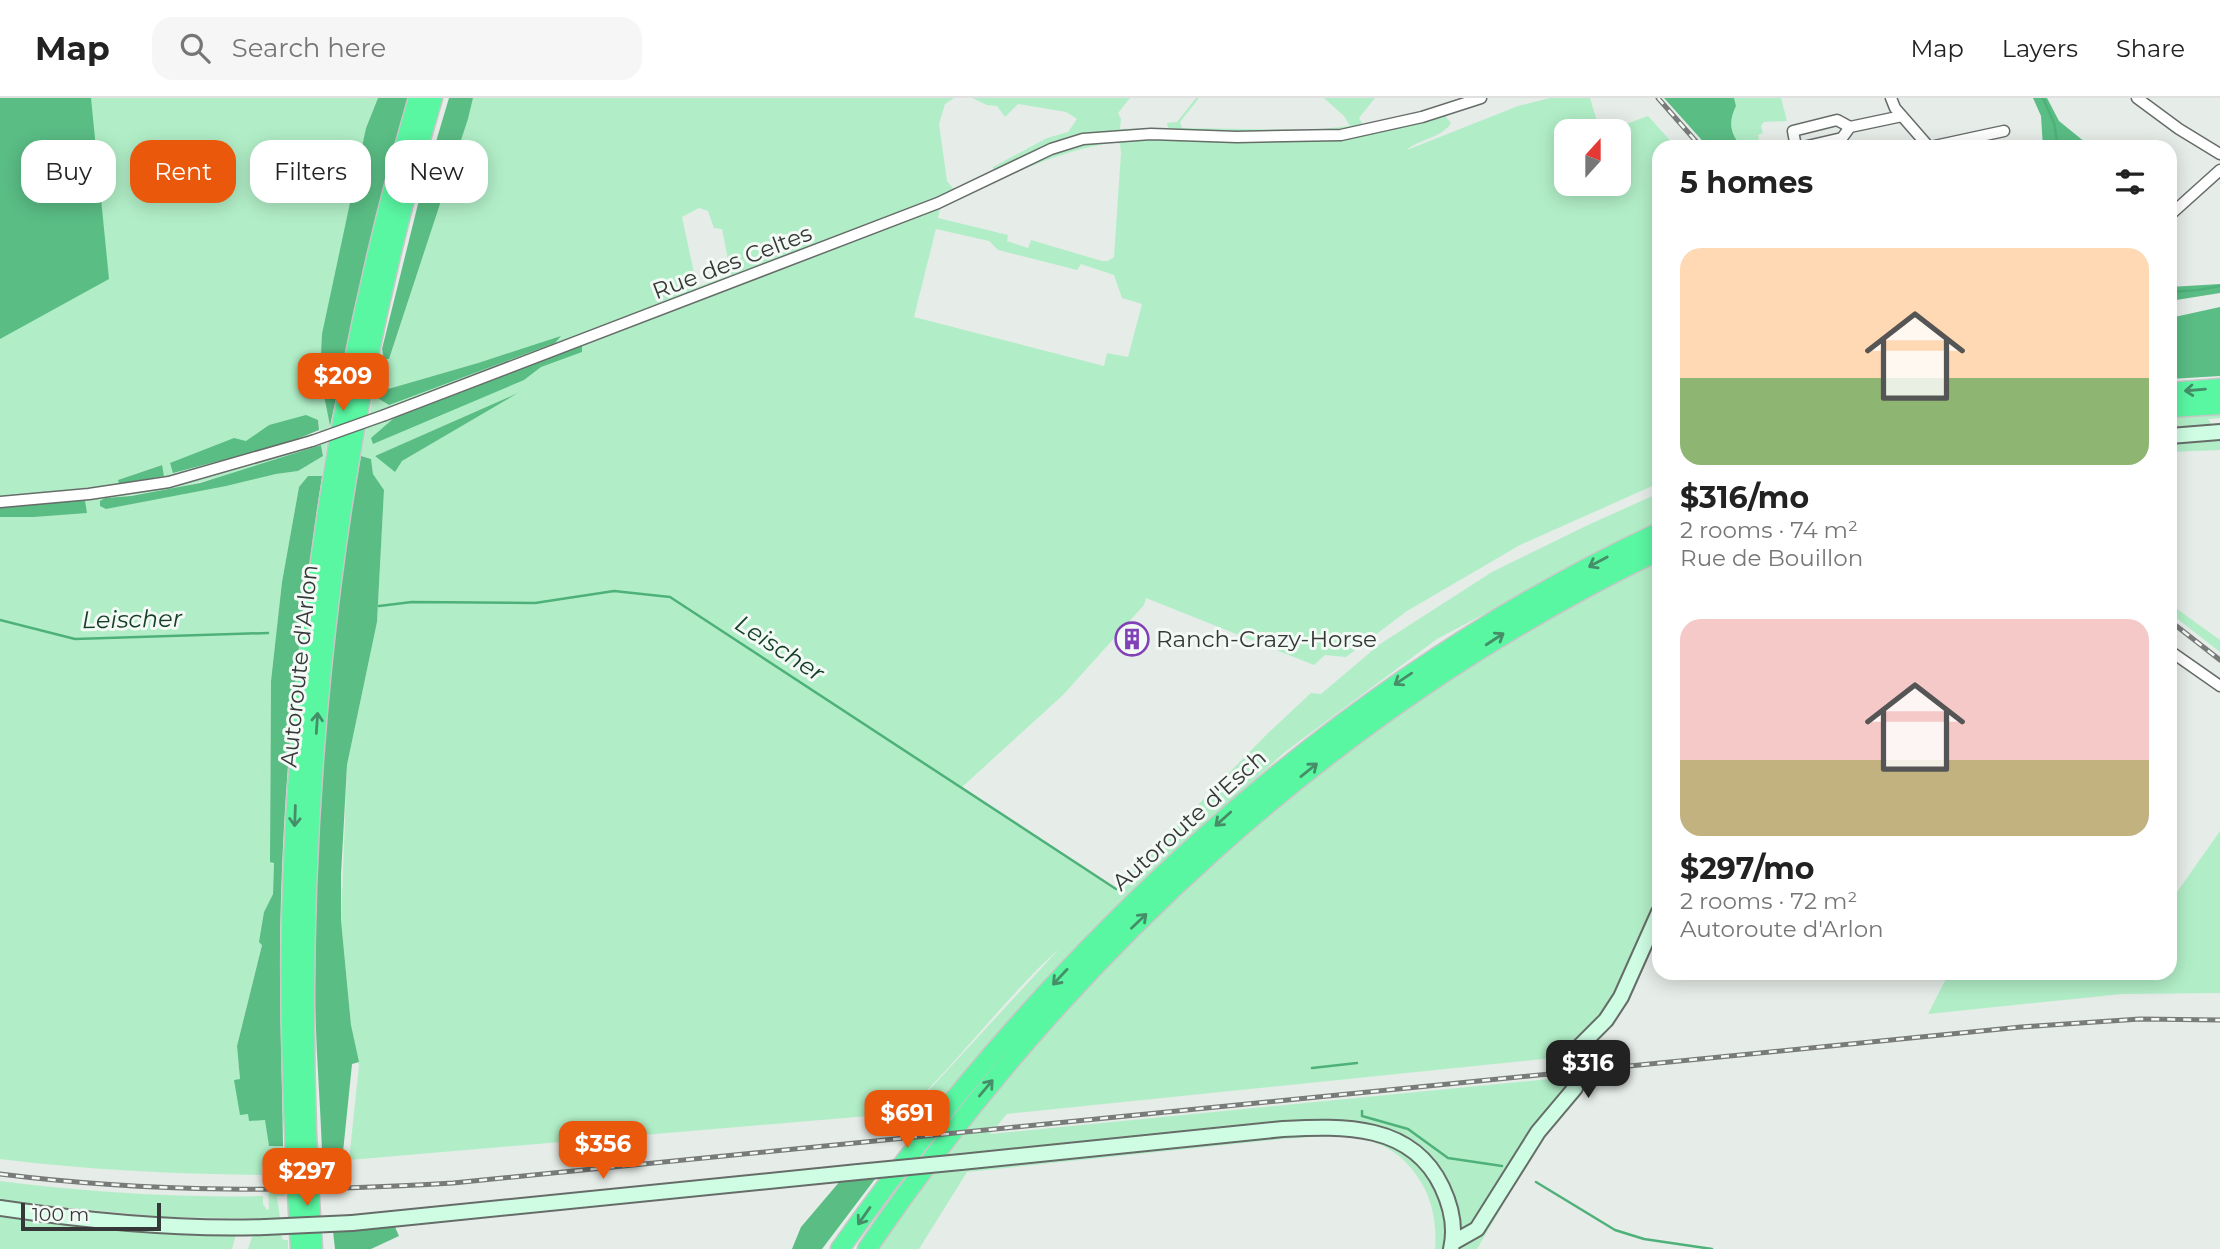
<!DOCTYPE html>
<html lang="en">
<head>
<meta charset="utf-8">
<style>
  :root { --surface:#fff; --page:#f6f6f6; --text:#222; --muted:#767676; --line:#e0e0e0; --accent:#ea580c }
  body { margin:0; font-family:Montserrat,sans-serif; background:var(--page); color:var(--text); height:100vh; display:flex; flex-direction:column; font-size:26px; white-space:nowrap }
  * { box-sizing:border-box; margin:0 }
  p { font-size:23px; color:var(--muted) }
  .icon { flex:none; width:38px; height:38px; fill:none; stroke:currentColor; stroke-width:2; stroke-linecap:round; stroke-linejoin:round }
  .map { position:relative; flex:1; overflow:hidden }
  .details { position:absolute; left:1652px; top:42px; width:525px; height:840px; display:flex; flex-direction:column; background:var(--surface); border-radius:21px; box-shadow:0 4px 18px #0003 }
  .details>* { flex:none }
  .banner { position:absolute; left:21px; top:42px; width:665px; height:63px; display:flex; gap:14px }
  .needle { width:46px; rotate:21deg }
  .tools { position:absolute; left:1554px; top:21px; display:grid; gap:14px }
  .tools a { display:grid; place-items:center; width:77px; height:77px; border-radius:14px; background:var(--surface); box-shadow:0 4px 18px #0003; font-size:35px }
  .scale { position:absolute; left:21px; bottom:18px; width:140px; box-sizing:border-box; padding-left:7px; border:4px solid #363837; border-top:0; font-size:19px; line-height:24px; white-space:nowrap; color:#363837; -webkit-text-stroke:5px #f3faf5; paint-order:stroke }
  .price { position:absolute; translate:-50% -60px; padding:0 16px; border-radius:14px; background:var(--accent); color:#fff; font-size:23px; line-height:46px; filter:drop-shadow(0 2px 4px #0008) }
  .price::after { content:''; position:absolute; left:50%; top:42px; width:21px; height:16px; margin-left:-10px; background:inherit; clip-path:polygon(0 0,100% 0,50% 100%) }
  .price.on { background:#222; color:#fff }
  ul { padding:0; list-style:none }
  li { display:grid; align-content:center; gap:14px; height:371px; padding:0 28px }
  li span { display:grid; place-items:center; height:217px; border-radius:21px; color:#555 }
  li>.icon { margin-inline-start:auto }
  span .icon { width:126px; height:126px; fill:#fffc; stroke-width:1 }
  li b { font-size:30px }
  h2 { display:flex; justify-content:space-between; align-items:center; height:84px; padding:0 28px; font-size:30px }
  .tag { padding:0 24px; border-radius:21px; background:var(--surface); box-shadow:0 4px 18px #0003; font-size:24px; line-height:63px }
  .tag.on { background:var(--accent); color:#fff }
  header { display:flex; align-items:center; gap:42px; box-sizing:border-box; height:98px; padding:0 35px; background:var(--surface); border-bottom:2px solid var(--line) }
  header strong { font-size:33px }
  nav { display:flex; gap:38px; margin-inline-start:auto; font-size:24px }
  .search { width:490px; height:63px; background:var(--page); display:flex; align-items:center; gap:18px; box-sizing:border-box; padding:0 24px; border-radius:21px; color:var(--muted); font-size:26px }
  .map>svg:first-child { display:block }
  .green { fill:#b1eec7; fill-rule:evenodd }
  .forest { fill:#5abd84 }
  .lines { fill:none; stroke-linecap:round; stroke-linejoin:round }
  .stream { stroke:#4eb179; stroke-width:2.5 }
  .street-casing { stroke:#666c68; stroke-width:13 }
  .secondary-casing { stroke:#666c68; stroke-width:18 }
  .highway-casing { stroke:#c7c7c7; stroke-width:21 }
  .street { stroke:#fff; stroke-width:10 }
  .secondary { stroke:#cefde3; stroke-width:14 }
  .highway { stroke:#5af7a3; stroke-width:18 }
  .rail-casing { stroke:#787b79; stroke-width:5 }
  .rail { stroke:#f3faf5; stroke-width:2.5; stroke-dasharray:8; stroke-linecap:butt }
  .street-bridge-casing { stroke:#666c68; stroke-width:13; stroke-linecap:butt }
  .secondary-bridge-casing { stroke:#666c68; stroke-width:18; stroke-linecap:butt }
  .street-bridge { stroke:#fff; stroke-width:10 }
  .secondary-bridge { stroke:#cefde3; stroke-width:14 }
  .oneway { stroke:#468e68 }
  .labels { text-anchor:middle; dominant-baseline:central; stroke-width:6; stroke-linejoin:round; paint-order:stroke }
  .street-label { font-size:23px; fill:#363837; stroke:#f3faf5 }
  .poi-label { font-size:23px; fill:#363837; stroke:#f3faf5; text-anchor:start }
  .water-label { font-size:24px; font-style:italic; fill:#143e27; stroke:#f3faf5 }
</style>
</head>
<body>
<header>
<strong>Map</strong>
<div class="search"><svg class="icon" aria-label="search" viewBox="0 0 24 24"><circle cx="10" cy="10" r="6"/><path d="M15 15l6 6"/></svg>Search here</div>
<nav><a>Map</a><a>Layers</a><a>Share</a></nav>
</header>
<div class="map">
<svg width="2220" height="1151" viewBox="0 0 2220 1151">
  <rect width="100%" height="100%" fill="#e6ece8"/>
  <path class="green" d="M0,0H378L366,30L323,236L320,277L330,328L322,378H308L299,389L282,484L271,583L270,763L274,765L273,796L264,814L262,846L237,948L240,981L248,1015L266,1021L269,1048H283L285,1098H277L280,1121L162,1119L0,1103V1083C87,1094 175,1100 263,1098V1106L267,1112L269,1111L267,1064L262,1068V1077C175,1076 87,1072 0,1061V419H34L87,414L85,402L0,409ZM318,322L323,357L298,373L276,376L106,411L105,400C177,395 247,372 315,349L310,336L285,346L174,375L170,366L246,344L269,327ZM161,367L164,377L118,382Z
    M473,0H954L945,6L939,26L947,83L957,95L968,89L963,86L993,72V69L1047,40L1068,34L1077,21L1066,14L1018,6L1005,19L997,8L987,7L972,0H1130L1118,15L1121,21L1120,31L1154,30L1151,35L1175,36L1173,30H1168L1167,25L1177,24L1196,0H1199L1180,24L1182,30L1312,32L1350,28L1344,18L1324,0H1375L1359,20L1362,25V33L1451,11L1446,19L1451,25C1442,40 1419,41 1407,52L1518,8L1550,0H1590L1599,30L1604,29L1607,33L1648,18L1676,49H1659V385L1520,447L1407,513L1346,559L1325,557L1314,567L1146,500L1144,507L1063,597L961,690L1116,791L1268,635L1311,595L1321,596L1380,546L1492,474L1588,427L1659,395V424L1437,541L1285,654L1128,796L932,1013L908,1015L1059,851C1003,901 959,965 903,1015L349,1062L359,968L351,927L341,822L347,667L377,524L384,392L373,376L371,361L361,358L382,251L384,261H389L468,21ZM1566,33H1619V86H1566ZM1116,44L1120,46L1121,55L1114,159L1108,163H1102L1031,142L1028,150L1007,143L1008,137L938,120L940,111C998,83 1052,53 1116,44ZM699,110L708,113L714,130L722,131L731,177L697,189L682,119ZM936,131L989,143L998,152L1077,172L1081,166L1114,177L1122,200L1142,206L1128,259L1107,255L1104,268L914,219ZM560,239L376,299L385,284L388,291L478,265ZM510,299L402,363L375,358L509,299Z
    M1734,0H1781L1787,23L1764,24L1761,28L1763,35L1758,37L1759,43L1749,45V49H1742C1730,36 1728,24 1736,8Z
    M2220,315V320L2208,321L2211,326H2220V328L2170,333V319Z
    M2220,340V352L2170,354V344Z
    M1659,463V830C1645,866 1625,923 1594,946L1592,956L1007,1016L990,1036L1590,977L1591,988L1585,989L1544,1036L1477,1151H1435C1437,1128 1433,1104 1421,1084C1387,1029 1339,1038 1282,1041L967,1074L919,1151H879C998,969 1153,808 1324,673C1378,631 1433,589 1491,553C1546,521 1602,491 1659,463Z
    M2170,506L2220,542V554L2170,515Z
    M2220,733V895L2122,896L1928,916L1949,875H2170V804Z
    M0,1114L237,1133L232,1151H0Z
    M280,1135L283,1142H288V1151H248L253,1136Z"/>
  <path class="forest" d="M0,0H91L109,181L0,241Z
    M378,0H408L375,123L330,328L320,277L322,236L366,30Z
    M449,0H473L468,21L389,261H384L382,251L421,94Z
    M1664,0H1734L1736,8C1728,24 1730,36 1742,49H1708Z
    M2033,0H2047L2059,23L2091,49H2043L2041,18Z
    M2220,186V195L2170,203V189Z
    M2220,209V278L2170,281V220Z
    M561,238L555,245L389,307L376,299L381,285L385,284L388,291L478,265Z
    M582,246V254L541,269L524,282L373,346L371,340L394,320Z
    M518,295L402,363L395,374L375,358Z
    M306,317L318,322L319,332L285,346L173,375L170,365L234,340L246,343L269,327Z
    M321,347L323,358L298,373L276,376L226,388L106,411L100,408V403L105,400L131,398L200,385Z
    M361,358L371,361L373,376L384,392L377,524L347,667L341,777V822L351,927L359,964L352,966L343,1054L322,1052C320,998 315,942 315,888C316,710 329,533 361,358Z
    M162,367L164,378L119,386L118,382Z
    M308,378H322C301,518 285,658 281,799C278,882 282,966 283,1048H269L265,1022L249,1023L248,1016L240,1017L234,982L240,981L237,948L262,847L259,844L264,814L273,796L274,765L270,764L271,583L282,484L299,389Z
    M85,402L87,415L34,419H0V409Z
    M875,1081L822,1151H792L801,1129L841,1082Z
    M395,1129L399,1138L371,1151H335L333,1133Z"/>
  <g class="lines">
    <path class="stream" d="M2043,0L2054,25L2058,49
      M2170,194L2198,192L2220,188
      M379,508L412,504L535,505L614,493L670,499L1116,791
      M0,522L75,541L268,535
      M1312,970L1357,965
      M1362,1013V1018L1408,1031L1448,1060L1502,1068
      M1536,1084L1615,1132L1644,1141L1712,1151"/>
    <defs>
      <path id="street" d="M1891,0L1895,10L1929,49
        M2137,0L2179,31L2220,56
        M1796,49L1793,33L1837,22L1850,29
        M1803,49L1842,40L1850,29L1902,18
        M1930,49L2004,33
        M2170,117L2220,72
        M385,317L938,105L1051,51L1083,41L1151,36L1237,39L1341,37L1422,19L1481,0
        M0,404L89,396L169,384L312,343
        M2170,553L2220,588"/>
      <path id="secondary" d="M2170,338L2220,334
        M961,1064L1283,1031C1343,1028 1412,1025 1442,1089C1451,1108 1456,1130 1451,1151
        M0,1110C87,1123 176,1132 265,1129
        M352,1125L858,1074
        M1452,1145L1477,1131L1538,1034L1575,990L1577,983V951L1606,922L1621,899L1659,814"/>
      <path id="highway" d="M2170,294L2220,290
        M2170,310L2220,307
        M300,1151C294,1044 289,937 291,830C297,550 340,268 418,0
        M313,1151C287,764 323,372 433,0
        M840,1151C1052,852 1325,591 1659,434
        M867,1151C1068,857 1336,608 1659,453"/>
    </defs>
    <use href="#street" class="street-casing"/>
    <use href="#secondary" class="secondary-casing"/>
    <use href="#highway" class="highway-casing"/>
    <use href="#street" class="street"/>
    <use href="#secondary" class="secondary"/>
    <use href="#highway" class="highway"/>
    <defs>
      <path id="rail" d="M1658,0L1701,49
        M2170,523L2220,562
        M0,1076C150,1095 302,1094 453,1085L2021,929L2140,921L2220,922"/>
    </defs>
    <use href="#rail" class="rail-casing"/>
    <use href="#rail" class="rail"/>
    <defs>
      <path id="street-bridge" d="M312,343L385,317"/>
      <path id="secondary-bridge" d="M858,1074L961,1064
        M265,1129L352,1125"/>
    </defs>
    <use href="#street-bridge" class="street-bridge-casing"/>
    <use href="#secondary-bridge" class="secondary-bridge-casing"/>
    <use href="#street-bridge" class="street-bridge"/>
    <use href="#secondary-bridge" class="secondary-bridge"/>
  </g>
  <defs><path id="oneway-shaft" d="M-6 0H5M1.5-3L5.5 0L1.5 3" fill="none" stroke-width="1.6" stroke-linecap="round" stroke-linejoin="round" transform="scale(1.75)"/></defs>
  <g class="oneway">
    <use href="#oneway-shaft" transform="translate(2195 292) rotate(175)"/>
    <use href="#oneway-shaft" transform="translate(1598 464) rotate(152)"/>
    <use href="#oneway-shaft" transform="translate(1495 541) rotate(-33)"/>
    <use href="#oneway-shaft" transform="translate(1403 581) rotate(146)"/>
    <use href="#oneway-shaft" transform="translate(317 625) rotate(-86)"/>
    <use href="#oneway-shaft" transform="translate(1309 672) rotate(-39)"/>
    <use href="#oneway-shaft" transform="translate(295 718) rotate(92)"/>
    <use href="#oneway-shaft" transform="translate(1223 721) rotate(138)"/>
    <use href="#oneway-shaft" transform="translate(1139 823) rotate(-44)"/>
    <use href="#oneway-shaft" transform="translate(1060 879) rotate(133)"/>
    <use href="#oneway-shaft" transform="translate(986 990) rotate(-50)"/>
    <use href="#oneway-shaft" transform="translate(864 1118) rotate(125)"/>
  </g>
  <defs>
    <symbol id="building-ring" viewBox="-11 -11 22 22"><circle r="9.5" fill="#f3faf5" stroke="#8242b7" stroke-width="1.5"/><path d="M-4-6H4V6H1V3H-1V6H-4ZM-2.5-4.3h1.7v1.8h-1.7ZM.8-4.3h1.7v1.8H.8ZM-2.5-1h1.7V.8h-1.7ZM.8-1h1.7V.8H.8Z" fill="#8242b7"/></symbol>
  </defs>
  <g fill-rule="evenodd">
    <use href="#building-ring" x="1113" y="522" width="38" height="38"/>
  </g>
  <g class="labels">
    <g class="street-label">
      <text transform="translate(732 164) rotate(-21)">Rue des Celtes</text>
      <text transform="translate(299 568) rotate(-84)">Autoroute d'Arlon</text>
      <text transform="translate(1189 722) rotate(-42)">Autoroute d'Esch</text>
    </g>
    <g class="poi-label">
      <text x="1156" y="541">Ranch-Crazy-Horse</text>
    </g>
    <g class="water-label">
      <text transform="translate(132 521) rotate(-1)">Leischer</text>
      <text transform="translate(780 550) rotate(33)">Leischer</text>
    </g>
  </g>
</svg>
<div class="tools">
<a><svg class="needle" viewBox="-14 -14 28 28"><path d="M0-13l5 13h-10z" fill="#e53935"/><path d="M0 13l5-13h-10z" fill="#767676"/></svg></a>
</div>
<div class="scale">100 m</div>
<b class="price" style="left:343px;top:315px">$209</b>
<b class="price on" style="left:1588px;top:1002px">$316</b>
<b class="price" style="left:907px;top:1052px">$691</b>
<b class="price" style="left:603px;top:1083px">$356</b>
<b class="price" style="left:307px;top:1110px">$297</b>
<div class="banner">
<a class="tag">Buy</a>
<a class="tag on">Rent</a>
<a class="tag">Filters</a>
<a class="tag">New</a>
</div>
<section class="details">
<h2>5 homes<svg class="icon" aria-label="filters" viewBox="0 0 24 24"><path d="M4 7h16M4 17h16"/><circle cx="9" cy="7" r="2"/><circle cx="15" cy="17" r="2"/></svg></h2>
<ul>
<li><span style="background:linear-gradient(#ffd9b3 60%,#8fb573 0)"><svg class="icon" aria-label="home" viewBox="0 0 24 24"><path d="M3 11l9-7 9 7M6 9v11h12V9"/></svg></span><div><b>$316/mo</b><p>2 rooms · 74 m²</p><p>Rue de Bouillon</p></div></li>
<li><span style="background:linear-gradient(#f6c9c9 65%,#c2b280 0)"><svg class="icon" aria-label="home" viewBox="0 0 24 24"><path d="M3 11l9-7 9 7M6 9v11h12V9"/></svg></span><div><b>$297/mo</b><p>2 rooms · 72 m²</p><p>Autoroute d'Arlon</p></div></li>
</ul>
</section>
</div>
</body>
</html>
